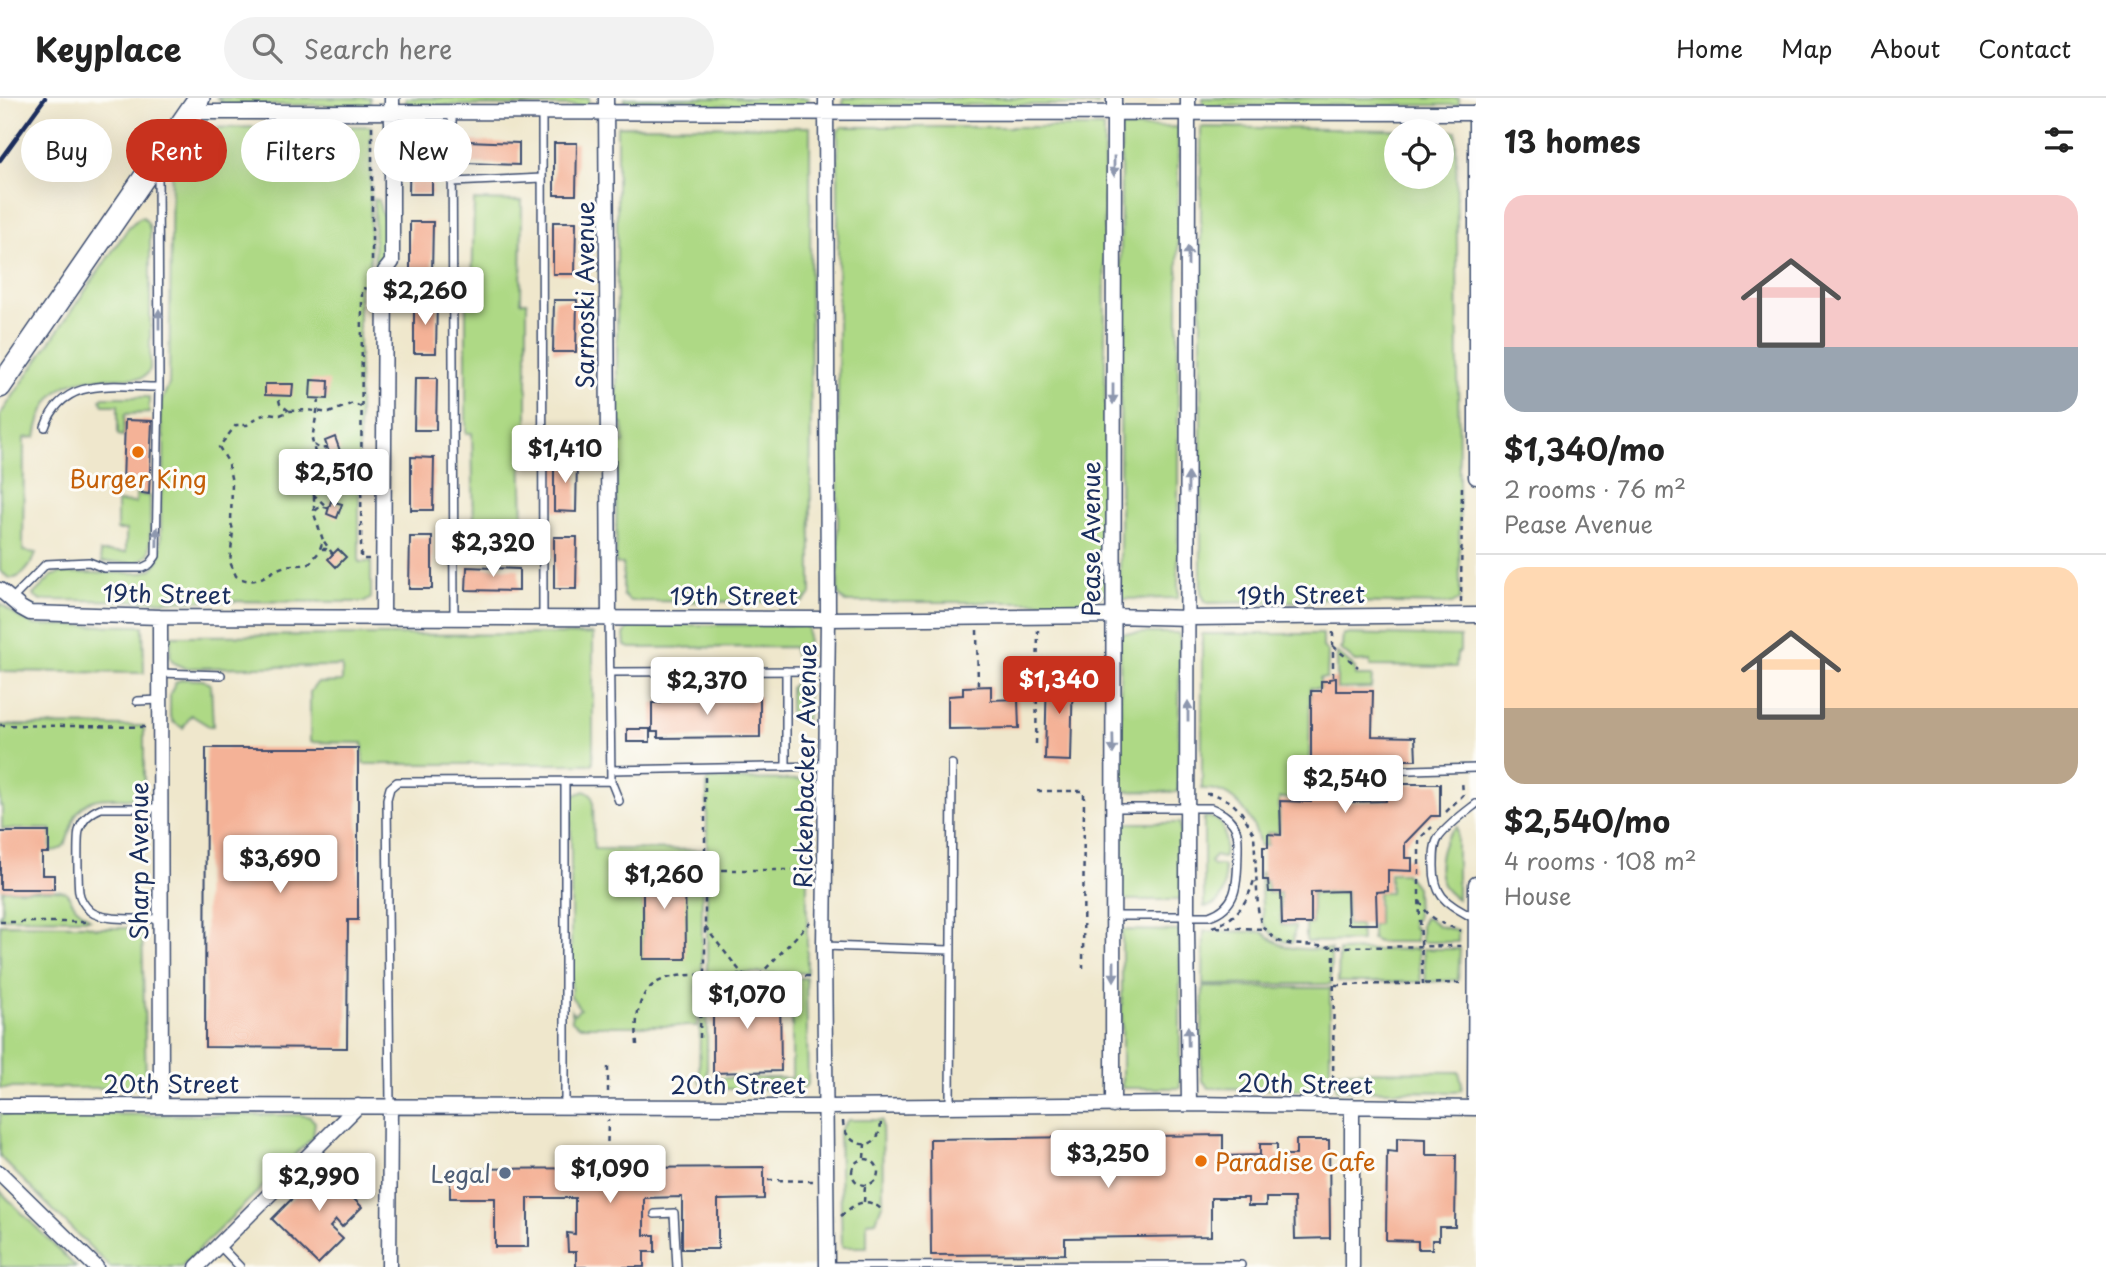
<!DOCTYPE html>
<html lang="en">
<head>
<meta charset="utf-8">
<style>
  :root { --surface:#fff; --page:#f2f2f2; --text:#222; --muted:#767676; --line:#e0e0e0; --accent:#c8321e }
  body { margin:0; font-family:"Playpen Sans",sans-serif; background:var(--page); color:var(--text); height:100vh; display:flex; flex-direction:column; font-size:26px; white-space:nowrap }
  * { box-sizing:border-box; margin:0 }
  p { font-size:23px; color:var(--muted) }
  .icon { flex:none; width:38px; height:38px; fill:none; stroke:currentColor; stroke-width:2; stroke-linecap:round; stroke-linejoin:round }
  .map { position:relative; flex:1; overflow:hidden }
  .sheet { display:flex; flex-direction:column; background:var(--surface); width:630px }
  .sheet>* { flex:none }
  .banner { position:absolute; left:21px; top:21px; width:665px; height:63px; display:flex; gap:14px }
  .controls { position:absolute; left:1384px; top:21px; display:grid; gap:14px }
  .controls a { display:grid; place-items:center; width:70px; height:70px; border-radius:50%; background:var(--surface); box-shadow:0 7px 28px #0002; font-size:35px }
  .price { position:absolute; translate:-50% -60px; padding:0 16px; border-radius:7px; background:#fff; color:#222; font-size:23px; line-height:46px; filter:drop-shadow(0 2px 4px #0008) }
  .price::after { content:''; position:absolute; left:50%; top:42px; width:21px; height:16px; margin-left:-10px; background:inherit; clip-path:polygon(0 0,100% 0,50% 100%) }
  .price.selected { background:var(--accent); color:#fff }
  ul { padding:0; list-style:none }
  li { display:grid; align-content:center; gap:14px; height:371px; padding:0 28px }
  li+li { border-top:2px solid var(--line) }
  li span { display:grid; place-items:center; height:217px; border-radius:21px; color:#555 }
  li>.icon { margin-inline-start:auto }
  span .icon { width:126px; height:126px; fill:#fffc; stroke-width:1 }
  li b { font-size:30px }
  h2 { display:flex; justify-content:space-between; align-items:center; height:84px; padding:0 28px; font-size:30px }
  .tag { padding:0 24px; border-radius:32px; background:var(--surface); box-shadow:0 7px 28px #0002; font-size:24px; line-height:63px }
  .tag.selected { background:var(--accent); color:#fff }
  header { display:flex; align-items:center; gap:42px; box-sizing:border-box; height:98px; padding:0 35px; background:var(--surface); border-bottom:2px solid var(--line) }
  header strong { font-size:33px }
  nav { display:flex; gap:38px; margin-inline-start:auto; font-size:24px }
  .search { width:490px; height:63px; background:var(--page); display:flex; align-items:center; gap:18px; box-sizing:border-box; padding:0 24px; border-radius:38px; color:var(--muted); font-size:26px }
  main { display:flex; flex:1; min-height:0 }
  .map>svg:first-child { display:block }
  .green { fill:#aed985; stroke:#648472; stroke-width:2; fill-rule:evenodd }
  .building { fill:#f4b297 }
  .lines { fill:none; stroke-linecap:round; stroke-linejoin:round }
  .lane-casing { stroke:#3b4b6e; stroke-width:10 }
  .street-casing { stroke:#3b4b6e; stroke-width:17 }
  .primary-casing { stroke:#3b4b6e; stroke-width:24 }
  .path { stroke:#3b4b6e; stroke-width:2.5; stroke-dasharray:5 5; stroke-linecap:butt }
  .lane { stroke:#fff; stroke-width:7 }
  .street { stroke:#fff; stroke-width:14 }
  .primary { stroke:#fff; stroke-width:21 }
  .rail { stroke:#1b2f5e; stroke-width:4.5 }
  .oneway { fill:#8d97ae }
  .food-dot { fill:#e8710a; stroke:#fdfcf7; stroke-width:2.5 }
  .service-dot { fill:#5c6f8a; stroke:#fdfcf7; stroke-width:2.5 }
  .labels { text-anchor:middle; dominant-baseline:central; stroke-width:6; stroke-linejoin:round; paint-order:stroke }
  .street-label { font-size:24px; fill:#1b2f5e; stroke:#fdfcf7 }
  .food-label { font-size:24px; fill:#c56008; stroke:#fdfcf7 }
  .service-label { font-size:24px; fill:#4e5e75; stroke:#fdfcf7; text-anchor:end }
</style>
</head>
<body>
<header>
<strong>Keyplace</strong>
<div class="search"><svg class="icon" aria-label="search" viewBox="0 0 24 24"><circle cx="10" cy="10" r="6"/><path d="M15 15l6 6"/></svg>Search here</div>
<nav><a>Home</a><a>Map</a><a>About</a><a>Contact</a></nav>
</header>
<main>
<div class="map">
<svg width="1476" height="1169" viewBox="0 0 1476 1169">
  <rect width="100%" height="100%" fill="#fdfcf7"/>
  <filter id="ink" filterUnits="userSpaceOnUse"><feTurbulence type="fractalNoise" baseFrequency=".0143" numOctaves="2"/><feDisplacementMap in="SourceGraphic" scale="14" xChannelSelector="R" yChannelSelector="G"/><feConvolveMatrix kernelMatrix="1 2 1 2 8 2 1 2 1" color-interpolation-filters="sRGB"/></filter>
  <filter id="wash" filterUnits="userSpaceOnUse"><feTurbulence type="fractalNoise" baseFrequency=".00686" numOctaves="4" result="noise"/><feDisplacementMap in="SourceGraphic" scale="28" xChannelSelector="R" yChannelSelector="G"/><feGaussianBlur stdDeviation="1.57" result="paint"/><feColorMatrix in="noise" values="0 0 0 0 0 0 0 0 0 0 0 0 0 0 0 0 0 1.4 0 .05"/><feComposite in="paint" operator="in"/></filter>
  <g filter="url(#wash)">
    <rect width="100%" height="100%" fill="#efe7cc"/>
    <path class="green" d="M217,0H370V7H220L221,3Z
      M406,0H589V8L406,7Z
      M625,0H808V7L625,8Z
      M843,0H1098V7H843Z
      M1203,0H1459V7L1203,8Z
      M371,28L370,187L359,188V464H371V500L365,504L39,502L33,497L52,478L61,475H141L152,471L158,464L161,454V397L164,376V341L160,320L161,304L169,286L172,67L198,30Z
      M617,28L810,29L811,496L803,504L630,503L623,497V466H616L617,345H624L623,326H617Z
      M842,29H1104L1106,494L1093,504H845L838,496V33Z
      M1178,29V500L1122,501L1120,493L1121,30Z
      M1201,29L1456,33L1460,501L1452,506L1336,504L1335,499L1322,500L1321,503L1208,505L1205,503L1201,494ZM1396,33H1442V79H1396Z
      M374,101L379,102C379,116 385,117 388,129C393,148 384,173 379,192L375,191Z
      M474,102L522,103L521,204H527V338L521,339L523,432L474,433L472,335H466V203H472Z
      M143,119L148,125L150,132V271L146,277L141,280C87,281 47,273 36,339L24,340L23,453L36,455C34,463 22,482 11,480C7,479 3,475 0,473V317L129,129L139,120Z
      M103,299H149V315L125,316L123,338L118,337V307H103L100,302Z
      M136,396L150,398V450L148,457L136,465L102,464L100,454H126V432H117V404L136,405Z
      M0,505L21,521L35,527L143,528L144,575L0,573Z
      M635,527H805L808,529L807,559L800,561L795,559L794,549L631,550L625,548L624,537L629,528Z
      M1122,535H1178L1180,541L1178,694L1121,693L1120,541Z
      M593,536V666H363V645L310,644V594L317,585L342,584V568L184,570L173,564L170,558L171,538Z
      M1202,536H1323V549L1328,555L1327,580H1320V590H1310L1309,692H1294L1293,700H1279V735H1267V747L1260,748C1254,720 1234,689 1202,691Z
      M1343,536L1460,539V554L1457,555L1456,569L1370,568V563L1356,564L1340,551L1342,549Z
      M1337,555L1355,570V578H1372L1371,590L1337,591Z
      M182,581L203,582L211,587L213,628H209L191,617L183,630L173,624L170,617V596L176,584Z
      M802,583L807,585V621H790V590L797,584Z
      M0,627L144,628V701C131,701 105,698 94,702C61,714 78,753 51,753V731H2V708H0Z
      M707,681L807,682V875H707Z
      M585,693L591,697L593,702L594,751L702,752V875H697V928H579L572,923L571,912L574,916L580,911L571,898V704L572,698ZM643,765H685L643,860Z
      M1204,719C1227,719 1226,741 1224,759L1222,760L1215,758L1210,764L1213,768L1221,767L1224,769C1225,786 1227,807 1204,809Z
      M1122,725H1180L1181,802H1122Z
      M1457,729V801C1453,798 1448,795 1445,790C1434,774 1440,740 1457,729Z
      M1260,775H1263V783H1267L1268,795H1280L1281,827L1295,828L1293,844C1280,845 1269,835 1263,824Z
      M1390,775H1405L1416,789L1417,821L1412,822L1413,830H1416V844H1378L1372,841V827L1378,826V795H1390Z
      M2,792H56L66,794L76,809L90,821L0,820V815H2Z
      M1346,794L1347,827H1360L1361,843L1308,844L1306,842V827L1312,826V795Z
      M1424,820L1429,821L1439,828L1458,833V844H1421V826Z
      M0,826L86,827L96,830H142L146,985L142,990H0Z
      M1122,832L1180,833V990H1122Z
      M1204,833L1263,834C1284,855 1304,851 1331,851V886L1203,887Z
      M1418,851L1421,884H1338L1339,853Z
      M1423,851H1460L1458,882L1426,884Z
      M792,880H806L808,986L802,991H706L699,983L701,881H707V980H792Z
      M1203,889L1330,890V992L1209,990L1202,982L1201,973Z
      M1336,973L1459,974L1462,986L1461,992L1455,994L1336,992Z
      M0,1016L301,1017L310,1019L315,1024L313,1039L181,1169H110L0,1059Z
      M848,1022H882L883,1104L876,1123L867,1124V1149H842L839,1033Z
      M0,1093L76,1169H0Z"/>
    <g id="blocks">
      <path class="building" d="M467,43L519,45V67L467,65Z
        M410,44H432V96H409Z
        M554,45H577L576,97H554Z
        M410,124H433L432,176H410Z
        M553,124H576L575,176H553Z
        M554,202H577L576,254H553Z
        M414,203H437L436,255H414Z
        M415,280H437L436,332H414Z
        M311,282L329,283L328,301L310,300Z
        M265,286H293L292,298L265,297Z
        M125,322L152,323L149,396L142,395V386L123,385Z
        M335,339L340,353L330,357L325,343Z
        M411,359L434,360L433,412H411Z
        M554,361L577,362L576,414L554,413Z
        M331,403L342,406L337,420L327,416Z
        M410,439H432V491H409Z
        M554,439H577L576,491H554Z
        M338,451L346,459L336,469L328,461Z
        M467,469L519,471V493L466,492Z
        M1047,574L1073,575L1071,663L1045,662Z
        M1336,580V593H1373L1372,638L1415,639L1416,662H1370L1371,682H1348L1349,704L1386,703V698L1399,686H1440V718H1431L1405,745V760H1412V773L1388,772V793L1376,794L1377,826H1348L1347,793L1311,794V826H1282L1281,794H1269L1268,782H1263V749H1268V736L1281,737L1280,703L1311,704V593H1321V583H1329V581Z
        M991,588V602L1018,601L1019,630L948,631V598L963,597V589Z
        M760,598V639L658,640V634H652V605H661V599Z
        M627,631H650V644H627Z
        M206,650H358V822H348L347,950L205,949Z
        M0,734H49V755H42V777H54V791H0Z
        M643,765H685L686,861H643Z
        M780,892L781,973L713,975V893Z
        M1223,1037V1058L1260,1057V1046H1277V1057H1296V1042H1329L1330,1140L1295,1141L1294,1100H1266V1108H1248V1100H1211V1138L1065,1140V1156L931,1157L930,1041Z
        M1397,1040L1426,1041V1057H1456L1455,1129H1439V1142H1432V1151H1418V1143L1386,1142L1387,1053L1397,1054Z
        M334,1067L356,1088L348,1095L362,1109L342,1129L336,1122L330,1129L343,1141L318,1166L272,1121L321,1071L326,1076Z
        M764,1069V1101L718,1102V1151H682V1099L644,1100V1137H655V1154H644V1169H576V1154H568L567,1135L575,1136V1100H528V1149H495V1100H450V1071Z"/>
    </g>
  </g>
  <g filter="url(#ink)">
    <use href="#blocks" fill-opacity="0" stroke="#3b4b6e" stroke-width="2"/>
    <g class="lines">
      <defs>
        <path id="lane" d="M452,14L454,519
          M542,15L543,519
          M453,84L542,80
          M45,329C63,277 114,289 159,289
          M543,335H608
          M454,454L543,450
          M11,502L46,466L89,464L104,470H142L150,466L156,458L159,289L158,69
          M786,573V669
          M610,574L827,573
          M160,575L221,577
          M137,603L160,602
          M611,672L826,668
          M1380,673L1476,670
          M565,683V1007
          M611,683L619,703
          M160,710H101C91,714 82,722 79,733C77,740 78,786 79,794C80,801 85,808 90,813C103,824 143,820 160,821
          M1114,710H1211C1220,714 1228,718 1233,726C1239,734 1238,744 1238,753C1237,781 1240,808 1209,818H1114
          M1475,821C1447,805 1433,800 1434,765C1434,756 1434,746 1439,739C1449,726 1463,716 1476,706
          M824,848L950,852
          M390,1008L387,701L390,690L397,684L611,683L609,520
          M950,1008L952,666
          M655,1116L674,1115L677,1169
          M219,1147L240,1169
          M827,1168L1241,1167"/>
        <path id="street" d="M606,0L609,519
          M826,0L828,521L824,848L827,1169
          M1188,0L1187,829L1189,1006
          M189,14L1476,15
          M1476,19V379
          M0,492L21,510L30,515L160,519L828,521L1112,518L1189,520L1476,517
          M160,519L161,1007
          M383,519L385,173L392,164V0
          M0,1008L826,1009L1189,1006L1476,1010
          M1113,1008L1114,0
          M1352,1008V1169
          M1475,1010L1476,786
          M0,1075L96,1169
          M197,1169L358,1008
          M389,1169L390,1008"/>
        <path id="primary" d="M0,289L199,0"/>
      </defs>
      <use href="#lane" class="lane-casing"/>
      <use href="#street" class="street-casing"/>
      <use href="#primary" class="primary-casing"/>
      <path class="path" d="M372,28V165
        M279,302L280,306L289,313
        M361,309L353,305L329,315L308,312L290,313L280,317L269,315L258,319L247,327H236L219,349L227,362L232,384L231,425L233,432L230,464L236,478C257,491 267,473 286,468C294,466 301,468 309,466L319,454L323,442L314,416V385L361,387
        M314,347L320,351L327,350
        M314,385L316,360L312,341L319,303
        M313,396L328,410L321,408L315,413
        M322,451H326L332,455L323,442
        M369,461H361L362,190L370,191
        M1461,504L1462,385
        M977,532L978,589
        M1333,534V580
        M1333,548L1358,569
        M0,627L146,629
        M1036,646L1038,532
        M705,679V772H811
        M1037,693H1084L1083,870
        M1206,696H1214L1231,704L1242,715L1254,736L1258,811L1261,826L1268,835L1278,843L1289,846L1334,849L1463,848
        M1446,714L1463,697L1462,682
        M1420,803C1428,822 1443,825 1461,833
        M0,824H85
        M705,829L744,878
        M1212,829C1237,822 1248,803 1255,779
        M1216,829L1265,831
        M705,877L810,878
        M759,878L810,824
        M1335,887L1460,885
        M1423,887L1419,798V741L1432,729
        M700,940L701,877
        M637,947C633,891 651,875 705,877V772
        M1333,992L1334,849
        M608,994V969
        M843,1023C843,1048 881,1060 881,1022
        M864,1060L865,1046
        M852 1074a13 13 0 1 1 26 0a13 13 0 1 1-26 0Z
        M607,1064L608,1022
        M768,1082L813,1083
        M864,1104L865,1087
        M841,1118C855,1105 867,1098 882,1112"/>
      <use href="#lane" class="lane"/>
      <use href="#street" class="street"/>
      <use href="#primary" class="primary"/>
      <path class="rail" d="M0,62L45,0"/>
    </g>
    <defs><path id="oneway-solid" d="M-6-.8H1V-3.2L6.5 0L1 3.2V.8H-6Z" transform="scale(1.75)"/></defs>
    <g class="oneway">
      <use href="#oneway-solid" transform="translate(1114 68) rotate(90)"/>
      <use href="#oneway-solid" transform="translate(1188 158) rotate(-90)"/>
      <use href="#oneway-solid" transform="translate(159 221) rotate(-90)"/>
      <use href="#oneway-solid" transform="translate(1113 296) rotate(90)"/>
      <use href="#oneway-solid" transform="translate(1188 385) rotate(-90)"/>
      <use href="#oneway-solid" transform="translate(157 439) rotate(-89)"/>
      <use href="#oneway-solid" transform="translate(1188 613) rotate(-90)"/>
      <use href="#oneway-solid" transform="translate(1113 646) rotate(89)"/>
      <use href="#oneway-solid" transform="translate(1114 873) rotate(90)"/>
      <use href="#oneway-solid" transform="translate(1188 938) rotate(-91)"/>
    </g>
  </g>
  <g class="food-dot">
    <circle cx="138" cy="354" r="7"/>
    <circle cx="1201" cy="1063" r="7"/>
  </g>
  <circle class="service-dot" cx="505" cy="1075" r="7"/>
  <g class="labels">
    <g class="street-label">
      <text transform="translate(584 197) rotate(-90)">Sarnoski Avenue</text>
      <text transform="translate(1090 441) rotate(-90)">Pease Avenue</text>
      <text transform="translate(167 495) rotate(1)">19th Street</text>
      <text transform="translate(1301 496) rotate(-1)">19th Street</text>
      <text x="734" y="497">19th Street</text>
      <text transform="translate(804 668) rotate(-89)">Rickenbacker Avenue</text>
      <text transform="translate(138 763) rotate(-90)">Sharp Avenue</text>
      <text x="171" y="985">20th Street</text>
      <text transform="translate(1305 985) rotate(1)">20th Street</text>
      <text x="738" y="986">20th Street</text>
    </g>
    <g class="food-label">
      <text x="138" y="380">Burger King</text>
      <text x="1215" y="1063" text-anchor="start">Paradise Cafe</text>
    </g>
    <g class="service-label">
      <text x="491" y="1075">Legal</text>
    </g>
  </g>
</svg>
<div class="controls">
<a><svg class="icon" aria-label="locate" viewBox="0 0 24 24"><circle cx="12" cy="12" r="6"/><path d="M12 2v4M12 18v4M2 12h4M18 12h4"/></svg></a>
</div>
<b class="price" style="left:425px;top:229px">$2,260</b>
<b class="price" style="left:565px;top:387px">$1,410</b>
<b class="price" style="left:334px;top:411px">$2,510</b>
<b class="price" style="left:493px;top:481px">$2,320</b>
<b class="price selected" style="left:1059px;top:618px">$1,340</b>
<b class="price" style="left:707px;top:619px">$2,370</b>
<b class="price" style="left:1345px;top:717px">$2,540</b>
<b class="price" style="left:280px;top:797px">$3,690</b>
<b class="price" style="left:664px;top:813px">$1,260</b>
<b class="price" style="left:747px;top:933px">$1,070</b>
<b class="price" style="left:1108px;top:1092px">$3,250</b>
<b class="price" style="left:610px;top:1107px">$1,090</b>
<b class="price" style="left:319px;top:1115px">$2,990</b>
<div class="banner">
<a class="tag">Buy</a>
<a class="tag selected">Rent</a>
<a class="tag">Filters</a>
<a class="tag">New</a>
</div>
</div>
<section class="sheet">
<h2>13 homes<svg class="icon" aria-label="filters" viewBox="0 0 24 24"><path d="M4 7h16M4 17h16"/><circle cx="9" cy="7" r="2"/><circle cx="15" cy="17" r="2"/></svg></h2>
<ul>
<li><span style="background:linear-gradient(#f6c9c9 70%,#9aa5b1 0)"><svg class="icon" aria-label="home" viewBox="0 0 24 24"><path d="M3 11l9-7 9 7M6 9v11h12V9"/></svg></span><div><b>$1,340/mo</b><p>2 rooms · 76 m²</p><p>Pease Avenue</p></div></li>
<li><span style="background:linear-gradient(#ffd9b3 65%,#b9a48a 0)"><svg class="icon" aria-label="home" viewBox="0 0 24 24"><path d="M3 11l9-7 9 7M6 9v11h12V9"/></svg></span><div><b>$2,540/mo</b><p>4 rooms · 108 m²</p><p>House</p></div></li>
</ul>
</section>
</main>
</body>
</html>
